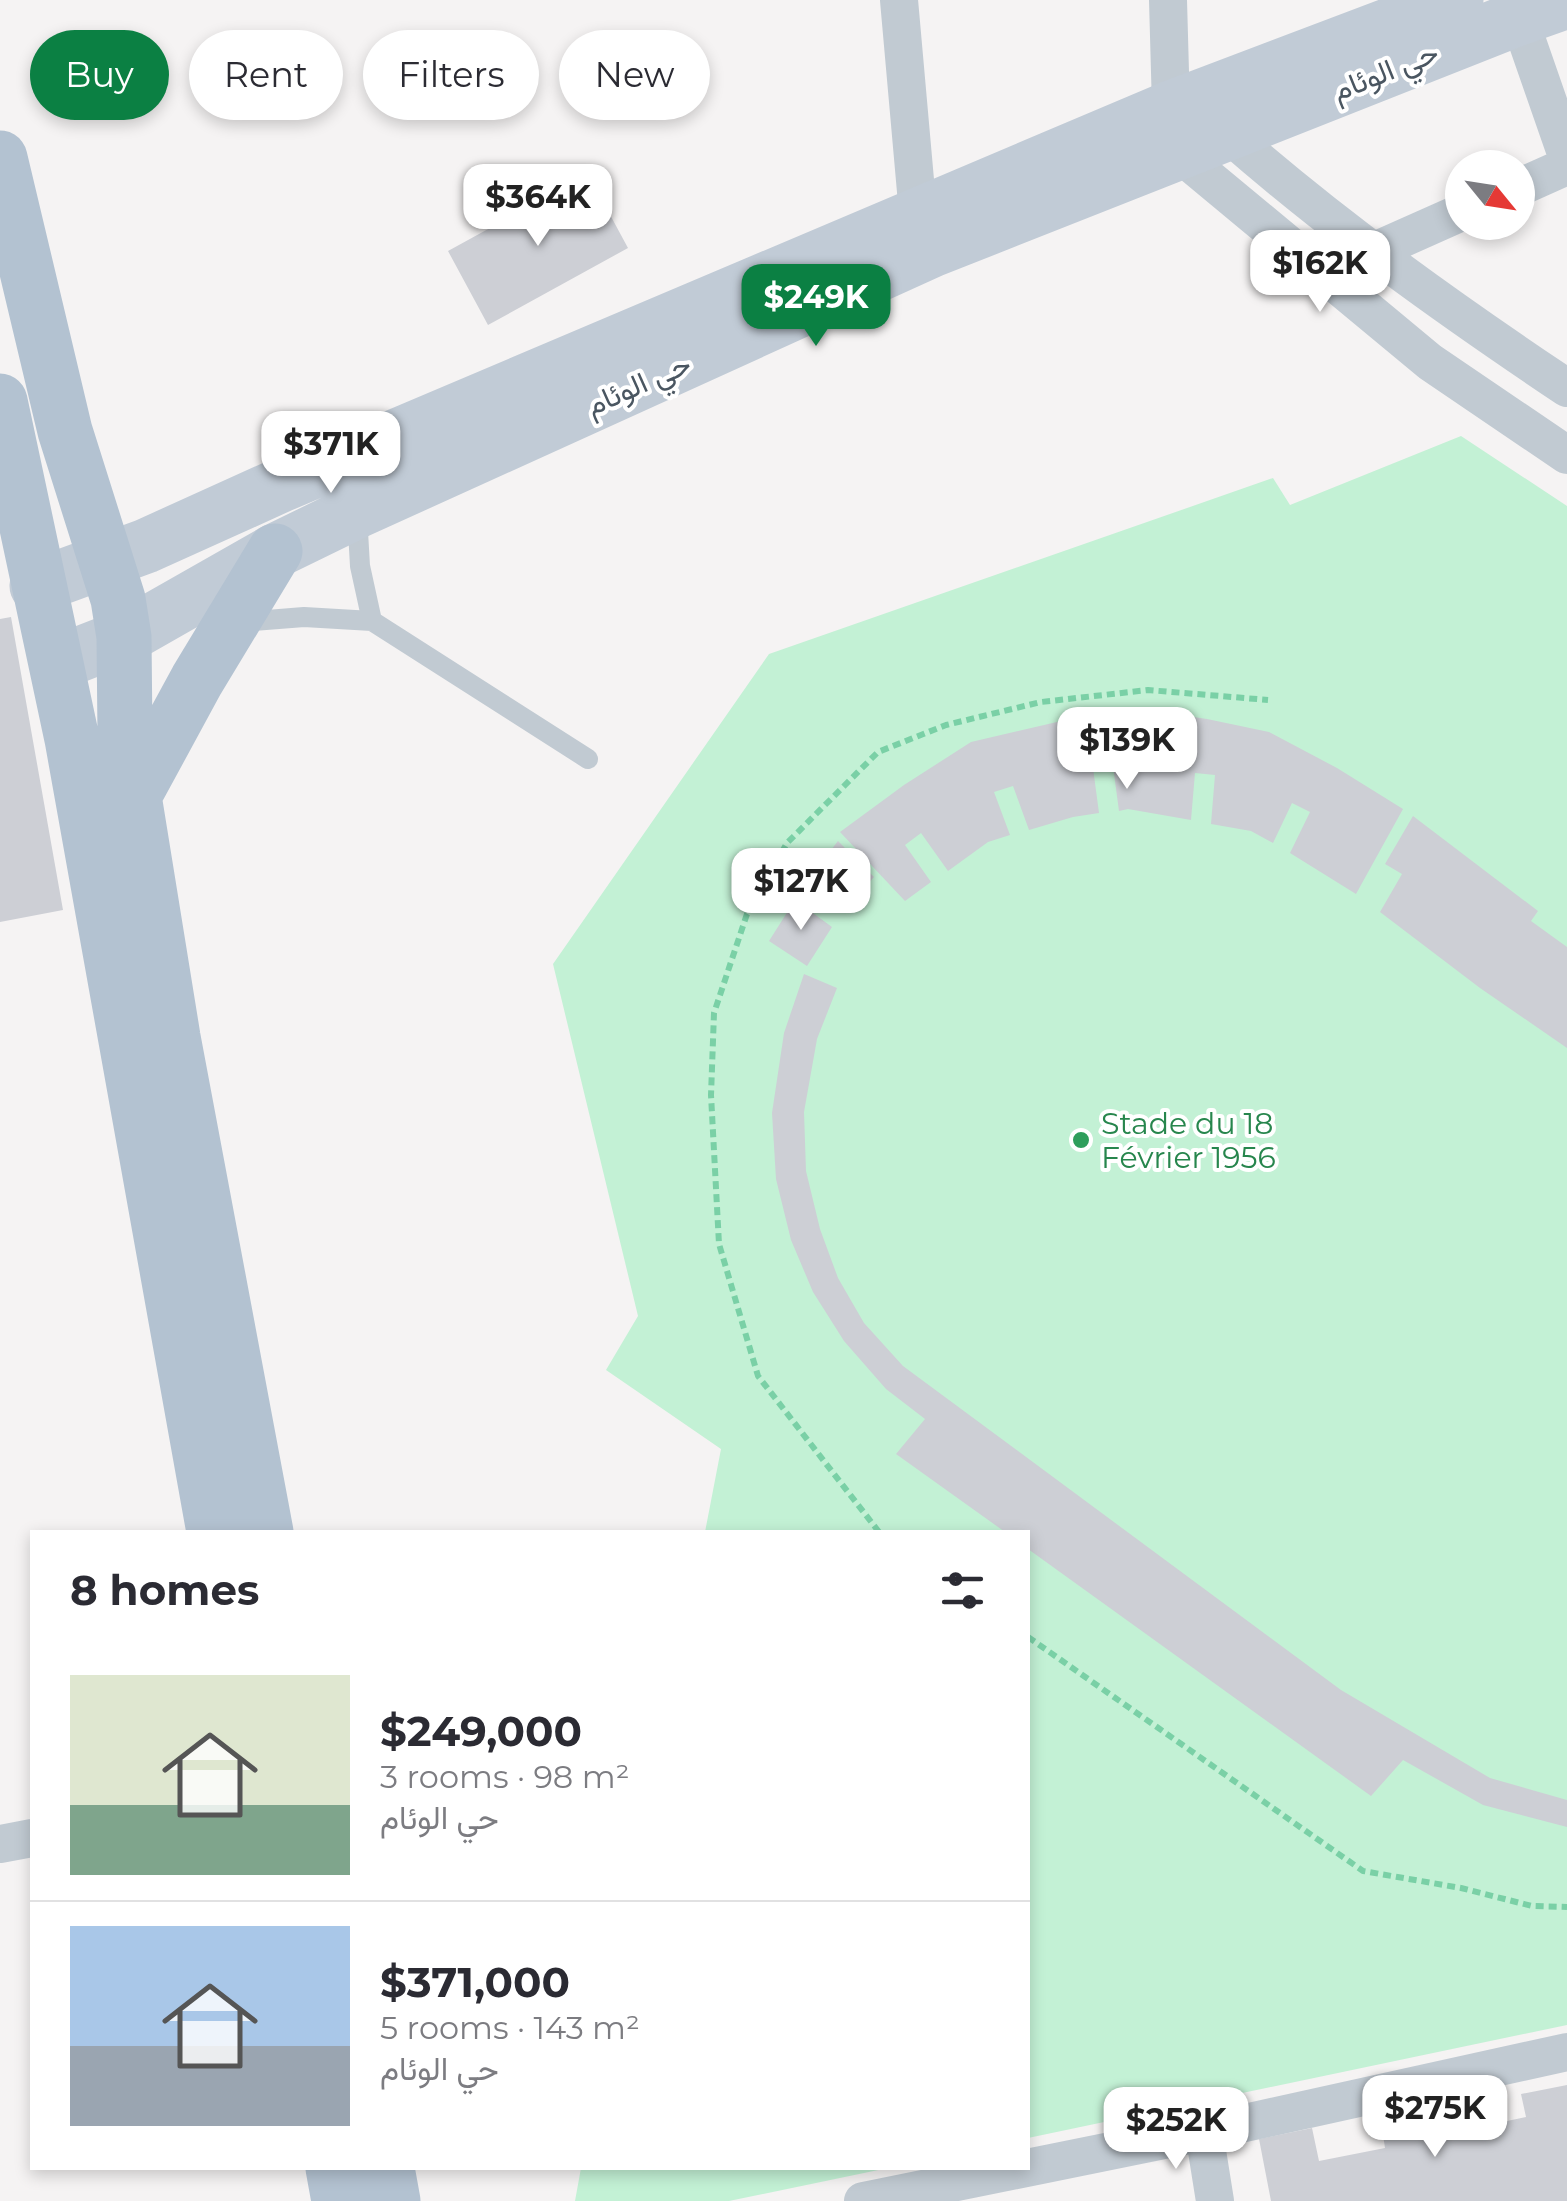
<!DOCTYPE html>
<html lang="en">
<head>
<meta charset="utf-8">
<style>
  :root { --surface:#fff; --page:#f2f2f3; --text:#2b2b33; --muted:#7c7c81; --line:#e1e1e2; --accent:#0b8043 }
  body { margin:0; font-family:Montserrat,Vazirmatn,sans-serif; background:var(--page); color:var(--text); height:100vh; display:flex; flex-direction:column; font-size:38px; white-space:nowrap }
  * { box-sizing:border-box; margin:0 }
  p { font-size:32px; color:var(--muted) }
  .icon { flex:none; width:55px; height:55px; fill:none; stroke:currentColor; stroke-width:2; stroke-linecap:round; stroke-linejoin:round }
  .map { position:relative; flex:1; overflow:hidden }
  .side { position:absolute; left:30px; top:1530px; width:1000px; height:640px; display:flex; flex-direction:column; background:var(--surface); border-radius:0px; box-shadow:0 5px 15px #0003 }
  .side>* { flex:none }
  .guide { position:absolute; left:30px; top:30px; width:1000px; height:90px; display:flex; gap:20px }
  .needle { width:65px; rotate:120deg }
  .fabs { position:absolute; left:1445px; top:150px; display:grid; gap:20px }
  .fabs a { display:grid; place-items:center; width:90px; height:90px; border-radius:50%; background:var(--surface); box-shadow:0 5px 15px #0003; font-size:50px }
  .price { position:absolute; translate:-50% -85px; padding:0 22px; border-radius:20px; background:#fff; color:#222; font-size:32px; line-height:65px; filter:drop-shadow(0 2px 5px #0008) }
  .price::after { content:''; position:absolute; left:50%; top:60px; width:30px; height:22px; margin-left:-15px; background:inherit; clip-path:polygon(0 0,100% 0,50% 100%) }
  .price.on { background:var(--accent); color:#fff }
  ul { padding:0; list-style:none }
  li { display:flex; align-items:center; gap:30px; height:250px; padding:0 40px }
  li+li { border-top:2px solid var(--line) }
  li span { display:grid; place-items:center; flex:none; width:280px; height:200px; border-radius:0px; color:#555 }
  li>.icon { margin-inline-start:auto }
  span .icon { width:120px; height:120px; fill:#fffc; stroke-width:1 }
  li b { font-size:42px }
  h2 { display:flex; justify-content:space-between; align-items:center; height:120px; padding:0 40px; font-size:42px }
  .chip { padding:0 35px; border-radius:45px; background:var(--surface); box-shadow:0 5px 15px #0003; font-size:35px; line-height:90px }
  .chip.on { background:var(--accent); color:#fff }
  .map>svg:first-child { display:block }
  .green { fill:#c3f1d5 }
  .building { fill:#cdcfd5 }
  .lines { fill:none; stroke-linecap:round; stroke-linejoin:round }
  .path { stroke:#7ad0a6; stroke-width:6; stroke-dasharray:8 5; stroke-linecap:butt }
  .lane { stroke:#c1cad2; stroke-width:20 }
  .street { stroke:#c1cad2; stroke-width:38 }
  .secondary { stroke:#c1cbd6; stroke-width:55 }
  .primary { stroke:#b3c2d1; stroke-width:55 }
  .leisure-dot { fill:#2e9e5b; stroke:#fff; stroke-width:4 }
  .labels { text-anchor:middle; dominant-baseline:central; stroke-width:8; stroke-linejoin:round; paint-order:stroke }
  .street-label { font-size:30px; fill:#4a5661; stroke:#fff }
  .leisure-label { font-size:30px; fill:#27864d; stroke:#fff; text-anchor:start }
</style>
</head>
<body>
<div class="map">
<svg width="1567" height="2201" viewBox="0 0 1567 2201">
  <rect width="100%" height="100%" fill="#f5f3f3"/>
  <path class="green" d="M1461,436L1567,506V2025L1028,2138V1532H705L721,1449L606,1370L638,1316L553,964L769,654L1273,478L1290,505Z
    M581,2168H888L729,2201H575Z"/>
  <path class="building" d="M588,174L628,248L488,325L448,251Z
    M11,617L63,910L0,922V619Z
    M1146,710L1207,719L1269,732L1337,768L1403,809L1356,894L1290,853L1310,812L1292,803L1273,843L1251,831L1211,824L1215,775L1195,773L1191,820L1128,809L1119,811L1113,766L1093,768L1099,813L1073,817L1029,830L1013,786L994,792L1010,835L988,842L948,871L921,833L905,845L931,882L905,901L840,832L904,785L971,742L1057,722Z
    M1413,816L1538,911L1531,921L1567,947V1048L1480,988L1380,912L1402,874L1385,864Z
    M838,841L874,877L845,909L813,873Z
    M795,900L832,927L807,966L769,941Z
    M804,974L837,988L817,1039L804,1112L806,1171L820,1229L838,1278L864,1323L903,1366L1341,1690L1490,1778L1567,1800V1827L1483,1805L1403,1760L1371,1796L1028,1549V1532H1005L896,1454L925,1419L886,1389L844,1341L813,1292L791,1240L776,1179L772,1113L784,1033Z
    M1567,2085V2201H1271L1259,2139L1312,2128L1319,2161L1385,2148L1382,2128L1470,2111L1474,2128L1526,2117L1521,2094Z"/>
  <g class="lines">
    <path class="path" d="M879,1532L758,1376L719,1244L711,1095L714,1013L747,914L787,843L878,752L946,725L1041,702L1148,690L1268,700
      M1028,1637L1363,1871L1461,1888L1532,1906L1567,1907"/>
    <path class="lane" d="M357,514L360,566L372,621
      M241,622L304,617L372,621L588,759"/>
    <path class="street" d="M899,0L918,214
      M1168,0L1171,108L1177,152L1430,362L1567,455
      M1519,18L1567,156
      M1228,134C1334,227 1449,309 1567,388
      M1518,188L1567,166
      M1372,252L1462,212
      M0,1844L32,1838
      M1204,2132L1215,2201
      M863,2201L1204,2132L1567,2052"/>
    <path class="secondary" d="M37,586L146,546L281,485L1171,108L1456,0
      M57,663L124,637L275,551L357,511L932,250L1519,18L1567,1"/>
    <path class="primary" d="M0,158L65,431L118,599L124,637L125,735L134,796L173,1037L266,1532
      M0,401L72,739L214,1532
      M134,796L197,680L275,551
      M333,2168L339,2201
      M387,2168L393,2201"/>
  </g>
  <circle class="leisure-dot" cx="1081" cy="1140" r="10"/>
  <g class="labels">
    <g class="street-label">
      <text transform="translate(1385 71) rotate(-22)">حي الوئام</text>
      <text transform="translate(638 384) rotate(-24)">حي الوئام</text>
    </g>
    <g class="leisure-label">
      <text x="1101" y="1123">Stade du 18<tspan x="1101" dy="34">Février 1956</tspan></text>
    </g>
  </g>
</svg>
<div class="fabs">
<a><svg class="needle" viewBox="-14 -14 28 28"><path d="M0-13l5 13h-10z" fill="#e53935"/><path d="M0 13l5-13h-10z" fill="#7c7c81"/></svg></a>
</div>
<b class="price" style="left:538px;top:249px">$364K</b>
<b class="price" style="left:1320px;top:315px">$162K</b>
<b class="price on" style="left:816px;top:349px">$249K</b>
<b class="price" style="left:331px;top:496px">$371K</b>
<b class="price" style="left:1127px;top:792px">$139K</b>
<b class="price" style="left:801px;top:933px">$127K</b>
<b class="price" style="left:1435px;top:2160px">$275K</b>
<b class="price" style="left:1176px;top:2172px">$252K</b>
<div class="guide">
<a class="chip on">Buy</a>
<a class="chip">Rent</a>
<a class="chip">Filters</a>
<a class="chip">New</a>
</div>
<section class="side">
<h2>8 homes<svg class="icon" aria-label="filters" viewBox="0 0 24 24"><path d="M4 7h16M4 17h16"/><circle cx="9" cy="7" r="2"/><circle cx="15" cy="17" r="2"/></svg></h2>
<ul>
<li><span style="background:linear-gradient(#dfe7d0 65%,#7fa58c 0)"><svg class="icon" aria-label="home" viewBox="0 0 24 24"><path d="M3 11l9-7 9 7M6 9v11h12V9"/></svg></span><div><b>$249,000</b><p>3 rooms · 98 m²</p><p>حي الوئام</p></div></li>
<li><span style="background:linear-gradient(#a9c7e8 60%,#9aa5b1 0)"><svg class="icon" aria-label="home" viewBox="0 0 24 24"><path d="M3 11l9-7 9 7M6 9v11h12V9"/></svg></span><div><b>$371,000</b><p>5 rooms · 143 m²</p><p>حي الوئام</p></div></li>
</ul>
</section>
</div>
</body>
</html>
